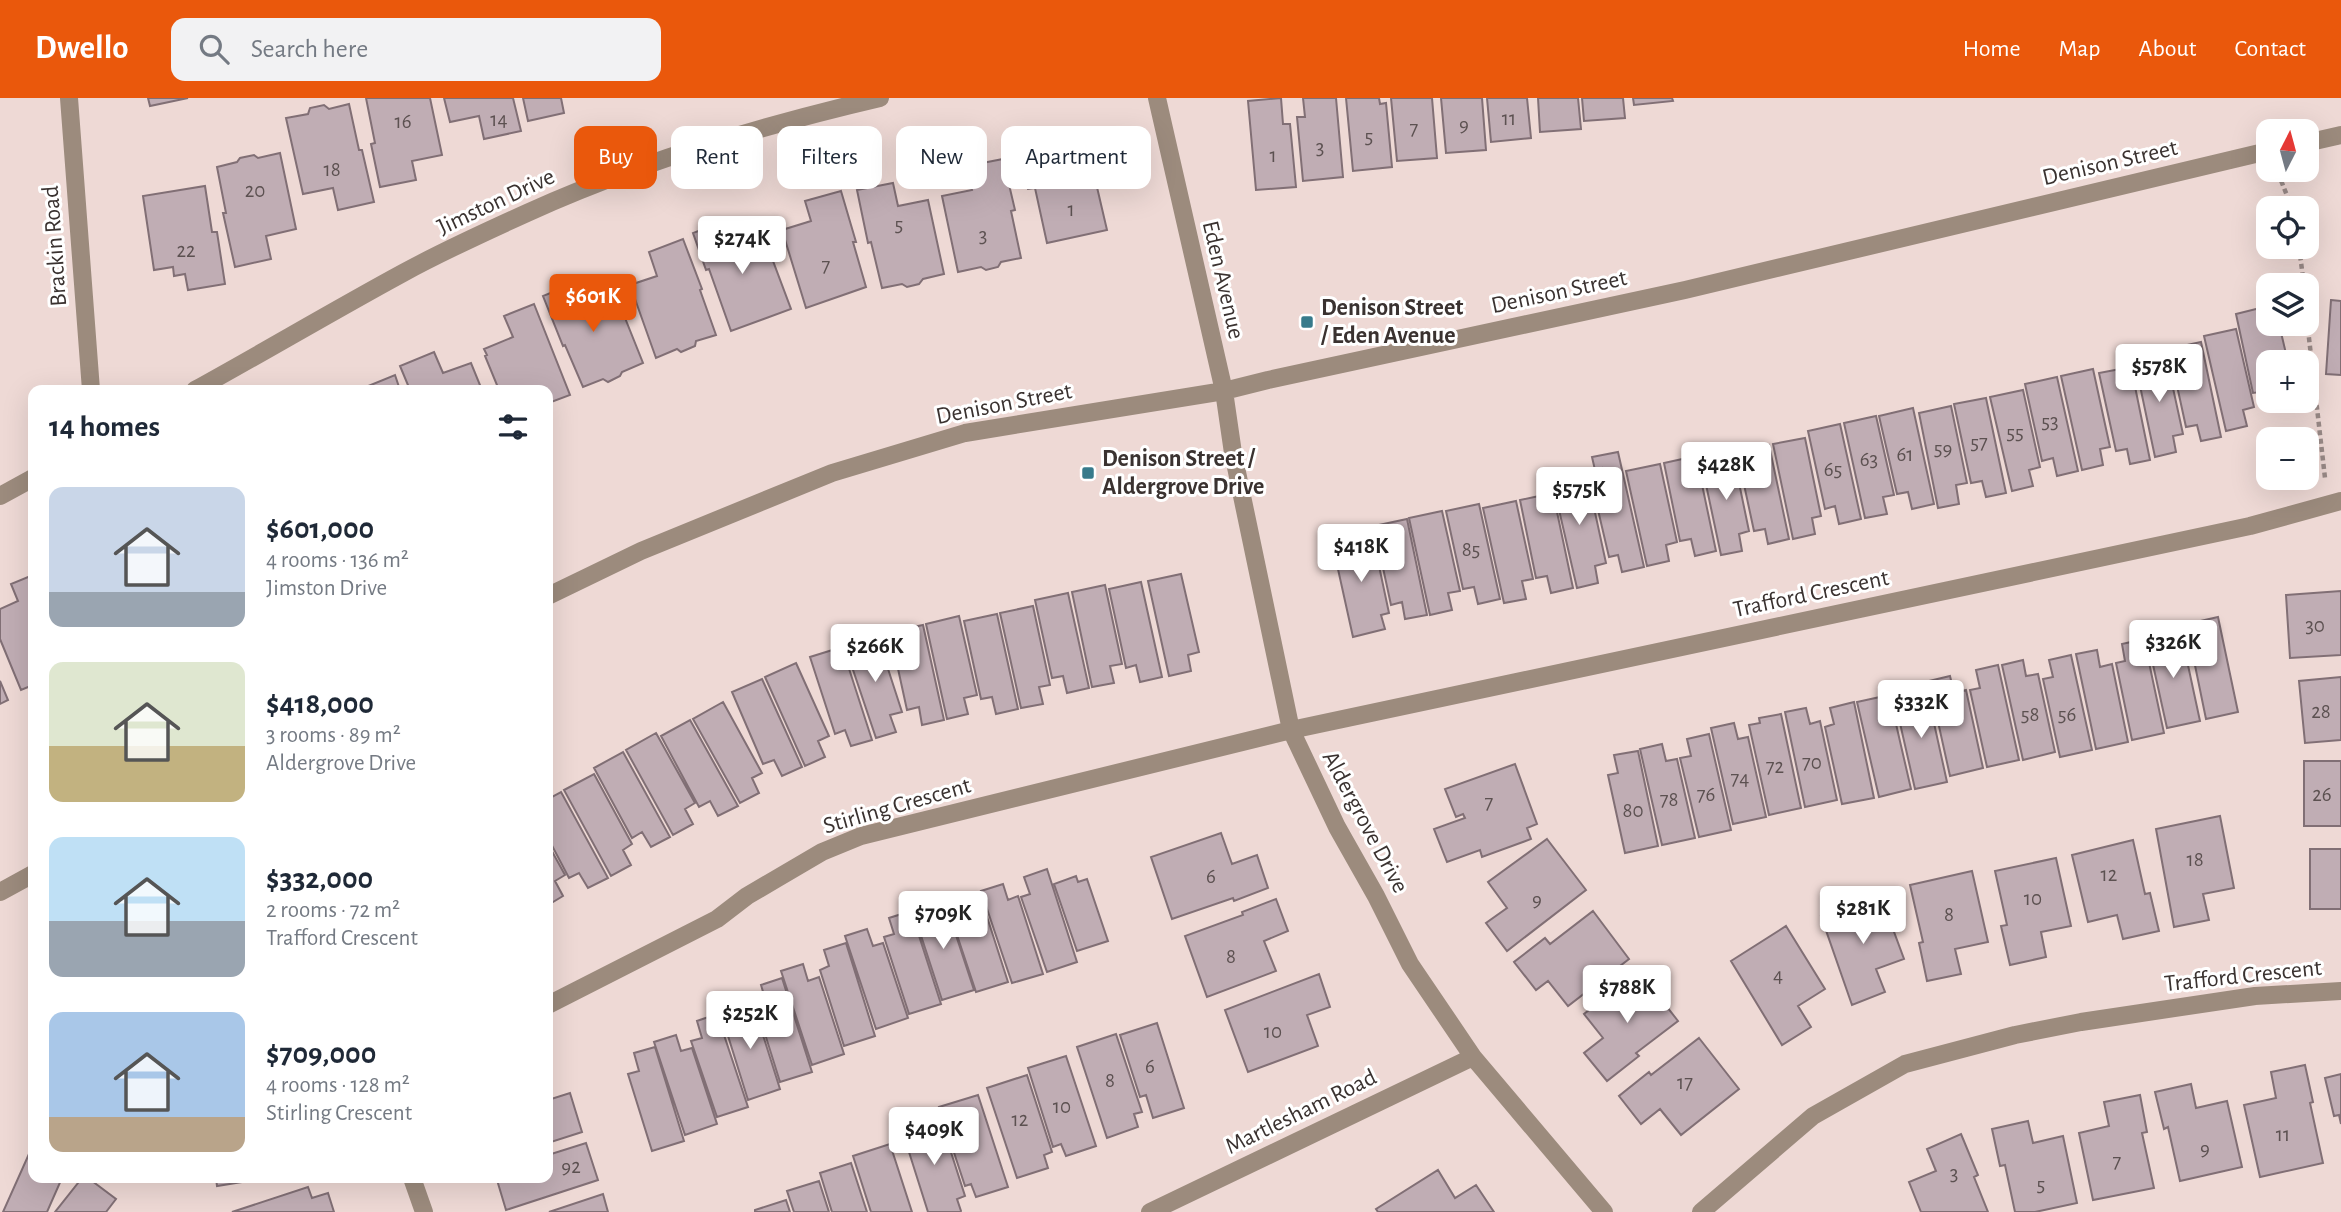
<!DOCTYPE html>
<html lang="en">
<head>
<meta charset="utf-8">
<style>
  :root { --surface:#fff; --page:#f2f2f3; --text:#1f2937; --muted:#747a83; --accent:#ea580c }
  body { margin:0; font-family:"Alegreya Sans",sans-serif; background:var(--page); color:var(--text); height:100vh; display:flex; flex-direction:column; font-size:26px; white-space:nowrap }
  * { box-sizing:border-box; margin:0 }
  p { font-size:23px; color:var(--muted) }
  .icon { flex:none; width:38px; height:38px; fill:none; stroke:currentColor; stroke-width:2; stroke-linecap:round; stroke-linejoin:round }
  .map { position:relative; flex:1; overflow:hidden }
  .drawer { position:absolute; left:28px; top:287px; width:525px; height:798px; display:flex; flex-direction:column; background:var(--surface); border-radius:14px; box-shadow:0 7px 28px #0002 }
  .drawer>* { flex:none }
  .guide { position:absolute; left:574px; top:28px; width:665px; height:63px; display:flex; gap:14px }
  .needle { width:46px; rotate:6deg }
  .buttons { position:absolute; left:2256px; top:21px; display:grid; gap:14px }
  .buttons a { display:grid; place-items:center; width:63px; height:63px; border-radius:14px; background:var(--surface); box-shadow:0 7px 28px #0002; font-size:35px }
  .price { position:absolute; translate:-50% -60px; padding:0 16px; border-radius:7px; background:#fff; color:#222; font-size:23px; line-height:46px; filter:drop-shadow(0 2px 4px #0008) }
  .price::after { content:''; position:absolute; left:50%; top:42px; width:21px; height:16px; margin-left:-10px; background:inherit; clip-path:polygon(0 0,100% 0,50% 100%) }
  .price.active { background:var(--accent); color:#fff }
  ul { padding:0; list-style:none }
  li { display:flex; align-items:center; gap:21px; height:175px; padding:0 21px }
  li span { display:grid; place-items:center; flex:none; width:196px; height:140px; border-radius:14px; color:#555 }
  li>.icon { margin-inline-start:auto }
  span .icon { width:84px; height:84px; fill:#fffc; stroke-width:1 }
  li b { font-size:30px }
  h2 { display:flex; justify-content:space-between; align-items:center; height:84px; padding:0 21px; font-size:30px }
  .pill { padding:0 24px; border-radius:14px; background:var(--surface); box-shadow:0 7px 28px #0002; font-size:24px; line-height:63px }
  .pill.active { background:var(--accent); color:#fff }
  header { display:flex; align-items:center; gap:42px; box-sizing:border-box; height:98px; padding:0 35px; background:var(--accent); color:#fff }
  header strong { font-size:33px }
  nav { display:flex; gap:38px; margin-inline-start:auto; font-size:24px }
  .search { width:490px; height:63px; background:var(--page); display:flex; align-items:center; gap:18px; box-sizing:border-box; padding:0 24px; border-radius:14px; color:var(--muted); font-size:26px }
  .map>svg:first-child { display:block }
  .building { fill:#c0adb4; stroke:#816f75; stroke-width:2 }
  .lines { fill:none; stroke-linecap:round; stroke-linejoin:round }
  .path { stroke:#998a87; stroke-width:4.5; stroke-dasharray:5 3.5; stroke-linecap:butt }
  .minor { stroke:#9c8b7d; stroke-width:18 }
  .poi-dot { fill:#377a8b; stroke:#fff; stroke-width:2.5 }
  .labels { text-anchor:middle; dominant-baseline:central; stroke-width:6; stroke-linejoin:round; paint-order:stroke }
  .number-label { font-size:21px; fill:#5c5151 }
  .street-label { font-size:24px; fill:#3a3230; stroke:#fff }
  .poi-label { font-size:24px; font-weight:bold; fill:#3a3230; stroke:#fff; text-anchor:start }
</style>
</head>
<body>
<header>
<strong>Dwello</strong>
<div class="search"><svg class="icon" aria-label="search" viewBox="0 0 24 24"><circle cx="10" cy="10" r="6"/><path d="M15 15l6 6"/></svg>Search here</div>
<nav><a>Home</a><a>Map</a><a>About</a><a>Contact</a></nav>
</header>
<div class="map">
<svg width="2341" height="1114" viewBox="0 0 2341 1114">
  <rect width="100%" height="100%" fill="#eed9d5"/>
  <path class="building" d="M148,0H188L150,8Z
    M366,0H430L442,57L412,63L416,82L380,89L371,46L375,45Z
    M444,0H513L521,33L484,41L479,18L450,24Z
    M523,0H561L564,15L528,23Z
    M1281,0L1283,26H1290L1296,89L1256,92L1248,3Z
    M1303,0H1336L1343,79L1303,83L1297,19H1305Z
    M1346,0H1379L1380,6L1386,5L1392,69L1353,73Z
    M1391,0H1432L1437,60L1397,63Z
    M1441,0H1482L1486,52L1446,55Z
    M1487,0H1527L1531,40L1491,44Z
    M1538,0H1578L1581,31L1540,34Z
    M1582,0H1623L1625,20L1584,23Z
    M1633,0H1672L1673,3L1634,7Z
    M349,6L359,52H362L374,104L338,112L333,90L303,96L286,20L308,16L310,10L324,7L329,11Z
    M1054,46L1058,61L1089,55L1107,132L1047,145L1035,90L1028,91L1020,54Z
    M280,55L296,131L266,138L271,161L235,169L223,115H226L217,69L237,64L240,60L254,57L258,60Z
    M1003,61L1015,112L1011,113L1021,160L1001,164L998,169L986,172L981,169L958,174L942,98L972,92L967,68Z
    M893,85L898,108L928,102L944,176L923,181L919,186L907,189L902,186L882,190L871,144L868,145L857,92Z
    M205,88L212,134H217L225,186L188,192L185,176L174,178L173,169L154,172L143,98Z
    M841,93L856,144H853L866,189L806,210L782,132L811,123L805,103Z
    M727,122L737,149L764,139L791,211L731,233L709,171L706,172L693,135Z
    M683,141L702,191L700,192L716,237L696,243L695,248L681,254L677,251L656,260L630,187L657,178L649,154Z
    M577,184L587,206L615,195L643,265L622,274L620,278L608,284L603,281L583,289L565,247L563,248L543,198Z
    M2331,202L2341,203V277L2326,276Z
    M534,206L570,297L551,304L548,311V292H499L485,258L487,257L484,251L513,239L504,218Z
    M2268,208V226H2279L2288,264H2268V303H2287L2263,308L2260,294L2253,295L2236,216Z
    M2236,231L2254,309L2243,312L2247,328L2226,333L2204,238Z
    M2201,244L2221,339L2201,343L2197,327L2186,329L2169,251Z
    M434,254L443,275L471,265L482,292H410L400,268Z
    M2166,258L2183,336L2173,338L2176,354L2155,359L2135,264Z
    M2131,269L2150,362L2130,366L2127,351L2116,353L2099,275Z
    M2093,271L2110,349L2100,351L2103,367L2082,372L2061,278Z
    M395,277L400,292H361V291Z
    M2057,279L2078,373L2057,378L2053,360L2042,363L2025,286Z
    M2023,292L2040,369L2029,372L2033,388L2012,393L1990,299Z
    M1986,300L2006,395L1986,399L1982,383L1971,385L1954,306Z
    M1951,308L1967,385L1956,387L1959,406L1938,410L1919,315Z
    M1913,310L1934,406L1912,411L1908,394L1897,396L1879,318Z
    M1876,318L1894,397L1883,399L1887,416L1865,420L1844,325Z
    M1840,326L1861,421L1839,426L1835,408L1825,411L1808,333Z
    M1805,340L1821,418L1812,420L1815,436L1793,441L1773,346Z
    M1769,347L1789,441L1768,446L1765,431L1754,433L1737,354Z
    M1618,354L1644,469L1622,474L1618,457L1609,459L1591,382L1604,379L1602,370L1595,372L1592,359Z
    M1733,356L1749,433L1739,436L1742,453L1721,457L1701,363Z
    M1696,358L1716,453L1695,458L1691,441L1680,443L1664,365Z
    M1660,366L1677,444L1666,447L1669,463L1647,468L1626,373Z
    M1577,371L1580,389L1589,387L1606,465L1595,468L1598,485L1577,490L1551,377Z
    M1553,395L1573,490L1551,495L1547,478L1536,480L1520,402Z
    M1516,403L1533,481L1522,483L1526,501L1504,505L1483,410Z
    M1479,406L1500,501L1478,506L1474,489L1463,491L1446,413Z
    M1442,413L1460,493L1448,495L1452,512L1430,517L1409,420Z
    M1407,421L1427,517L1405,521L1402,504L1391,507L1374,428Z
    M1372,435L1389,515L1381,517L1385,531L1353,539L1332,444Z
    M1181,476L1199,554L1188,557L1191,573L1169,578L1148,483Z
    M33,477V587L21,592L0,541V511L18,503L11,486Z
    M1141,484L1162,579L1140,584L1136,567L1126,570L1109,491Z
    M1105,487L1122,566L1110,568L1114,585L1092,589L1072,494Z
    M2341,493V557L2290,560L2286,497Z
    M1068,495L1089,590L1067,595L1063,578L1052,580L1035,502Z
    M1033,508L1050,587L1039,589L1043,606L1021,610L1000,515Z
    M997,516L1018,611L996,616L992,599L981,601L964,523Z
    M959,518L977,597L964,600L968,616L947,621L926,526Z
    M2218,519L2238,614L2206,621L2190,543L2200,541L2196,524Z
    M923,527L944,622L922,627L919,609L907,612L890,534Z
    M2167,530L2171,547L2183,544L2200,623L2167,630L2146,535Z
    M877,537L902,614L890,617L896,634L876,640L845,548Z
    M2144,541L2164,635L2132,642L2116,565L2125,563L2122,546Z
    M842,549L872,642L851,648L845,632L835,636L810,559Z
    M2097,552L2100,569L2112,566L2128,644L2096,651L2076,556Z
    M2071,557L2092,652L2060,659L2043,581L2053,579L2049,562Z
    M2023,562L2026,578L2038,576L2055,654L2023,662L2002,567Z
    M796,565L829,638L818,643L825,659L805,668L765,579Z
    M1998,567L2019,662L1987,669L1970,592L1980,590L1976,572Z
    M1950,578L1954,595L1966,592L1983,670L1950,678L1929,583Z
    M2341,579V642L2305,645L2299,583Z
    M762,581L802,669L782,678L774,662L763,666L732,594Z
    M0,583L8,602L0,606Z
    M1926,589L1947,684L1915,691L1897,612L1907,610L1904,594Z
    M1880,599L1883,615L1893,613L1911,691L1879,699L1857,604Z
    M723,604L762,675L752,680L759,695L740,705L693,621Z
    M1854,604L1874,700L1842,706L1825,629L1834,626L1830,610Z
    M1806,610L1810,626L1820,623L1837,702L1805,709L1785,614Z
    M1781,616L1801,710L1769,717L1749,627L1760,625L1759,620Z
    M690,622L738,708L718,718L710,703L699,709L661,638Z
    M1734,625L1738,641L1748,639L1766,719L1733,726L1711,630Z
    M656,635L695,705L685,711L693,726L673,737L626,652Z
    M1709,636L1731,732L1699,739L1680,660L1691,658L1687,641Z
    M1662,646L1666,663L1677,661L1695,740L1662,747L1640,651Z
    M1638,653L1658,748L1625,755L1608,677L1618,675L1614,657Z
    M623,654L670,739L651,749L642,734L632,740L594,670Z
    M2304,663H2341V728H2304Z
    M1515,666L1537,726L1527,730L1531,741L1482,759L1480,752L1447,764L1434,731L1465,720L1463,716L1456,719L1445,691Z
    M594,676L632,746L623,752L631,767L611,778L564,692Z
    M561,694L608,780L588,790L579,775L569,780L548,740V701Z
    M2220,718L2234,790L2203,796L2209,822L2174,829L2156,731Z
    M1221,735L1232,766L1257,757L1268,790L1234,803L1233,800L1172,821L1151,759Z
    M1547,741L1586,792L1507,853L1486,825L1507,810L1488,784Z
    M2133,742L2145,796L2150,795L2159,833L2123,841L2117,817L2088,824L2072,757Z
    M548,746L565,777L555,783L563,798L548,807Z
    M2310,751H2341V811H2310Z
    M2056,760L2071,828L2041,834L2046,859L2010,867L2001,828L2007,827L1995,773Z
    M1047,771L1077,864L1047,874L1021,799L1030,796L1024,779Z
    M1972,773L1988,844L1955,851L1961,876L1927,883L1919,845L1923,844L1910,787Z
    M1076,778L1078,784L1087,781L1108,843L1077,853L1054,786Z
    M1003,786L1008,802L1018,798L1043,876L1012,885L981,793Z
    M1880,796L1904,861L1876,871L1885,894L1852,907L1821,818Z
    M980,797L1008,884L976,894L949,813L960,809L958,805Z
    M1276,801L1288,833L1264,843L1276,873L1207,899L1185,838L1243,817L1242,814Z
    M933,803L939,819L949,816L974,892L942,902L912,810Z
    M911,813L941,906L909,916L884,839L894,836L889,820Z
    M1593,813L1629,861L1568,908L1548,883L1536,892L1514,864L1545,840L1550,846Z
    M1786,828L1825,891L1798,908L1811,929L1782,947L1731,863Z
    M867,831L873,848L883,845L908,920L876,931L845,838Z
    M846,845L875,938L844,948L820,872L829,868L824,852Z
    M803,866L808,883L819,879L844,956L812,967L781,873Z
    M1639,873L1678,923L1636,955L1639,958L1607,983L1584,955L1603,940L1584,916Z
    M1319,876L1330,909L1307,917L1318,948L1248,974L1225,912Z
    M782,880L812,974L780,984L756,907L766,904L761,887Z
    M739,902L745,919L756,915L780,991L748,1002L719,909Z
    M717,916L748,1009L717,1019L691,943L702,940L697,923Z
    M1157,925L1184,1010L1153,1020L1146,997L1140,999L1120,937Z
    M1116,936L1142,1014L1134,1016L1138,1029L1107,1040L1077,949Z
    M676,937L681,953L692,950L717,1026L685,1037L654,944Z
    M1699,940L1739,991L1681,1037L1660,1011L1641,1026L1619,998L1649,974L1651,977Z
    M655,949L684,1043L652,1053L628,976L639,973L634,955Z
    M1066,958L1096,1048L1066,1058L1061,1046L1053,1049L1028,970Z
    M2305,967L2313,1004L2310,1005L2323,1065L2260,1079L2244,1007L2276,1000L2271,974Z
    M2341,976V1026L2339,1017L2334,1018L2325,980Z
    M1027,977L1052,1054L1044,1057L1048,1070L1017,1080L987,990Z
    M2191,986L2196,1010L2227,1003L2242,1069L2180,1083L2168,1029L2164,1031L2155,994Z
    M570,995L582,1034L548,1045V1002Z
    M978,997L1008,1089L976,1099L971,1086L965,1088L939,1009Z
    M2140,997L2147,1034L2142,1035L2154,1090L2093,1102L2079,1035L2109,1028L2104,1004Z
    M940,1020L965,1098L957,1101L961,1113L960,1114H928L902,1032Z
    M2028,1023L2033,1045L2063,1038L2077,1105L2035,1114H2015L2005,1067L2000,1068L1992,1031Z
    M1961,1036L1978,1077L1974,1079L1988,1114H1921L1909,1084L1936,1073L1927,1051Z
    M586,1045L598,1082L506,1112L497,1082L504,1080H548V1057Z
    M890,1046L912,1114H871L853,1058Z
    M33,1047V1080H62L47,1114H3Z
    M851,1065L867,1114H832L820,1075Z
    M1438,1072L1455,1100L1476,1087L1494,1114H1378L1376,1111Z
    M82,1080H88L116,1101L106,1114H55Z
    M216,1080H267L217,1088Z
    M819,1083L829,1114H794L787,1093Z
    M308,1089L312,1100L328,1095L334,1114H232Z
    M603,1096L608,1114H549Z
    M786,1102L790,1114H755V1112Z"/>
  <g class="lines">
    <path class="path" d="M2278,75L2292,110
      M2299,149L2304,187
      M2306,214L2325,380"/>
    <path class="minor" d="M69,0L91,292
      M1157,0L1224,293L1233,355L1291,632L1337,729L1376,798L1410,866L1473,959L1604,1114
      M2306,45L2341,37
      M195,292C264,254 333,213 403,175C443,153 485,134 527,115C639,64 760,28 880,0
      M0,398L33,380
      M548,498L641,453L832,375L965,335L1224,293L1268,282L1685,192L2268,53
      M0,794L33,776
      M548,907L717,821L747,798L776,781L822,754L861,738L1291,632L2250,428L2341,403
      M412,1080L424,1114
      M1150,1114L1473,959
      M1701,1114L1813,1018L1905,966L2015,937L2081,924L2255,898L2341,893"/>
  </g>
  <g class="poi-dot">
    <rect x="1300" y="217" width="14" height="14" rx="3.5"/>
    <rect x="1081" y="368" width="14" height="14" rx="3.5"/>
  </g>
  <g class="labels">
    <g class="number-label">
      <text x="1509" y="20">11</text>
      <text x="499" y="21">14</text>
      <text x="403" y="23">16</text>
      <text x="1464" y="26">9</text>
      <text x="1414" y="30">7</text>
      <text x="1369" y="38">5</text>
      <text x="1320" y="49">3</text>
      <text x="1273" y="57">1</text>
      <text x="332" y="71">18</text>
      <text x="255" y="92">20</text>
      <text x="1071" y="111">1</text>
      <text x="899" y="126">5</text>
      <text x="983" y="137">3</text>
      <text x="186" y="152">22</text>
      <text x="826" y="167">7</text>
      <text x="2050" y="323">53</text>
      <text x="2015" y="334">55</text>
      <text x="1979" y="344">57</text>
      <text x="1943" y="350">59</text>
      <text x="1905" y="356">61</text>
      <text x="1869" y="361">63</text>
      <text x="1833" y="371">65</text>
      <text x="1471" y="451">85</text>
      <text x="2315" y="527">30</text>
      <text x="2321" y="613">28</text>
      <text x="2030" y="616">58</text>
      <text x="2067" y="616">56</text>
      <text x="1812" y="664">70</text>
      <text x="1775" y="668">72</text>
      <text x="1740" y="680">74</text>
      <text x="1706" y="696">76</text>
      <text x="2322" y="696">26</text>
      <text x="1669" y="701">78</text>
      <text x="1489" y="704">7</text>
      <text x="1633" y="712">80</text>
      <text x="2195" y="761">18</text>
      <text x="2109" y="776">12</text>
      <text x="1211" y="778">6</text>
      <text x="2033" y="800">10</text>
      <text x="1537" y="801">9</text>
      <text x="1949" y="816">8</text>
      <text x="1231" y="858">8</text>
      <text x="1778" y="877">4</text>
      <text x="1273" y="933">10</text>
      <text x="1150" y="968">6</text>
      <text x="1110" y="982">8</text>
      <text x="1685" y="984">17</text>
      <text x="1062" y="1008">10</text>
      <text x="1020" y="1021">12</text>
      <text x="2283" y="1036">11</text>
      <text x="2205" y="1050">9</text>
      <text x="2117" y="1063">7</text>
      <text x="571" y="1068">92</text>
      <text x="1954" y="1075">3</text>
      <text x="2041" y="1086">5</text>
    </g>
    <g class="street-label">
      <text transform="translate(2110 65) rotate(-13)">Denison Street</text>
      <text transform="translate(496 104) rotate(-25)">Jimston Drive</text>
      <text transform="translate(55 148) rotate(-94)">Brackin Road</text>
      <text transform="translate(1223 182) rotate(77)">Eden Avenue</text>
      <text transform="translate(1559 194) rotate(-12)">Denison Street</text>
      <text transform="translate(1004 306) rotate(-11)">Denison Street</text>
      <text transform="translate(1811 496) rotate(-12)">Trafford Crescent</text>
      <text transform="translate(897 708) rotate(-16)">Stirling Crescent</text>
      <text transform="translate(1365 724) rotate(62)">Aldergrove Drive</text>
      <text transform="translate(2243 878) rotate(-6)">Trafford Crescent</text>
      <text transform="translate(1301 1014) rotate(-26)">Martlesham Road</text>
    </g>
    <g class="poi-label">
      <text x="1321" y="210">Denison Street<tspan x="1321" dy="28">/ Eden Avenue</tspan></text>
      <text x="1102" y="361">Denison Street /<tspan x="1102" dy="28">Aldergrove Drive</tspan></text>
    </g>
  </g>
</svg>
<div class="buttons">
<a><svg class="needle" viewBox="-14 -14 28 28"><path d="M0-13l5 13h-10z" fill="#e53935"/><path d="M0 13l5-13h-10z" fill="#747a83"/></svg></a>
<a><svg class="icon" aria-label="locate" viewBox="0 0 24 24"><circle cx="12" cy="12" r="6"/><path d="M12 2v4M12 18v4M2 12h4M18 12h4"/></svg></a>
<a><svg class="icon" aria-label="layers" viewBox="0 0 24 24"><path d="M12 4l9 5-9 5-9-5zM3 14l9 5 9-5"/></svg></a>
<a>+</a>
<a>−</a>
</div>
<b class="price" style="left:742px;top:178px">$274K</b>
<b class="price active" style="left:593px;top:236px">$601K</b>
<b class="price" style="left:2159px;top:306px">$578K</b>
<b class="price" style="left:1726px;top:404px">$428K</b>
<b class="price" style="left:1579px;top:429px">$575K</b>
<b class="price" style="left:1361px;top:486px">$418K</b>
<b class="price" style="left:2173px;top:582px">$326K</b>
<b class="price" style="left:875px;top:586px">$266K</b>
<b class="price" style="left:1921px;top:642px">$332K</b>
<b class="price" style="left:1863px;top:848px">$281K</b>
<b class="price" style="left:943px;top:853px">$709K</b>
<b class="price" style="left:1627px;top:927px">$788K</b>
<b class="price" style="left:750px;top:953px">$252K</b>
<b class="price" style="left:934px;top:1069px">$409K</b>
<div class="guide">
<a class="pill active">Buy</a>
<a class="pill">Rent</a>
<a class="pill">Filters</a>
<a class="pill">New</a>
<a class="pill">Apartment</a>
</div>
<section class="drawer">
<h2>14 homes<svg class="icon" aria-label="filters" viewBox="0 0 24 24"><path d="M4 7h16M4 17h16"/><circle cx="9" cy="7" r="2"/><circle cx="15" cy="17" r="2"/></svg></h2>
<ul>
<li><span style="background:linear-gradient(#c9d6e8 75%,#9aa5b1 0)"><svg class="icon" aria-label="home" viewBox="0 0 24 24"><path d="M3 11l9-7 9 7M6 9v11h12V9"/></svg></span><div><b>$601,000</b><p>4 rooms · 136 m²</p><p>Jimston Drive</p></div></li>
<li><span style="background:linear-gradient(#dfe7d0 60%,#c2b280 0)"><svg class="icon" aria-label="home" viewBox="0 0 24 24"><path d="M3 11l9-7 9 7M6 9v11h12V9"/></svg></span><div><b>$418,000</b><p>3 rooms · 89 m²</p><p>Aldergrove Drive</p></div></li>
<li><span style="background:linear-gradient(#bfe0f5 60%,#9aa5b1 0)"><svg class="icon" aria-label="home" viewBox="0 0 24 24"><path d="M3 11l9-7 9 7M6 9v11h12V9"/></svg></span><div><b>$332,000</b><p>2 rooms · 72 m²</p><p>Trafford Crescent</p></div></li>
<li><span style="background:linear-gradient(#a9c7e8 75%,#b9a48a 0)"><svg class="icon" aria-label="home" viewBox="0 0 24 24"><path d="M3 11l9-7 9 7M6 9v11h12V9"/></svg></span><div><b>$709,000</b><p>4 rooms · 128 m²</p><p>Stirling Crescent</p></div></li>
</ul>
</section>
</div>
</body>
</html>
